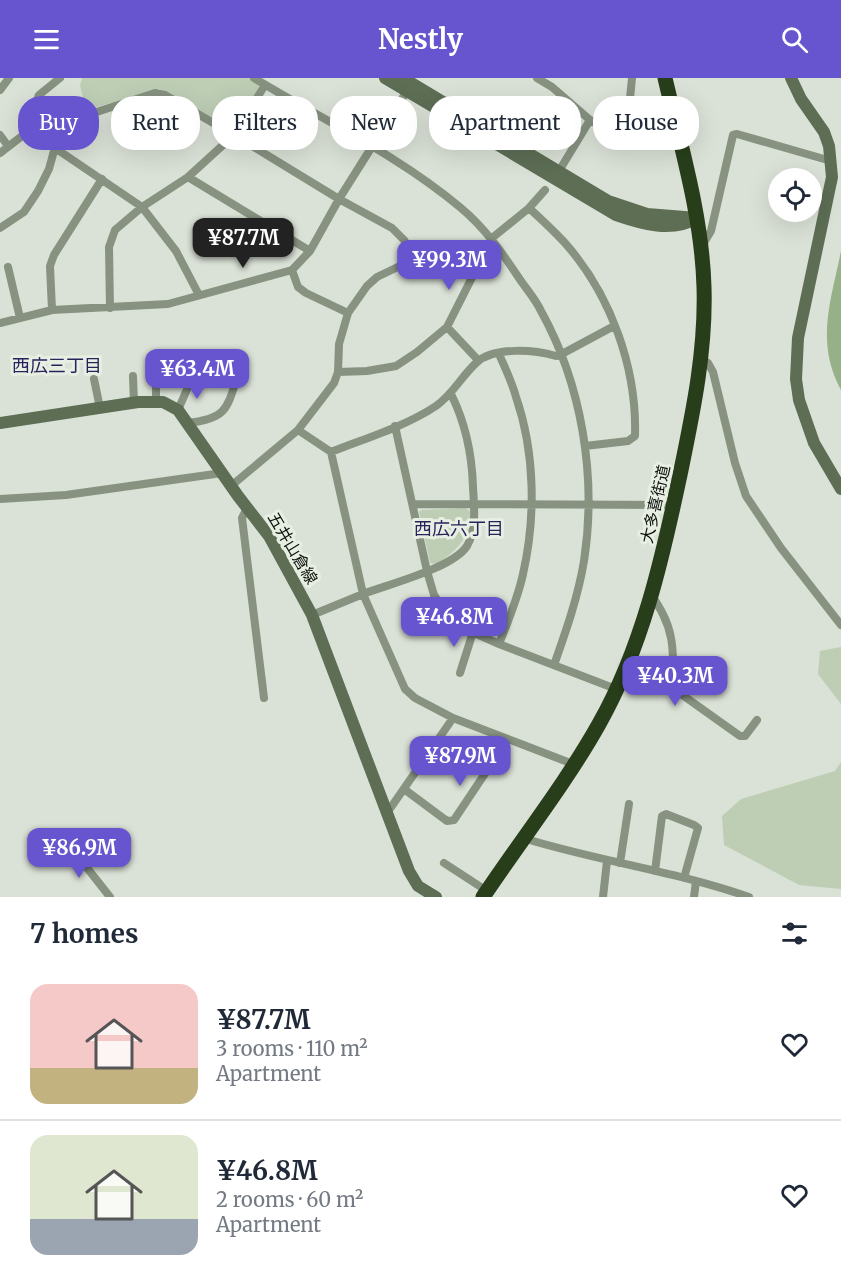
<!DOCTYPE html>
<html lang="en">
<head>
<meta charset="utf-8">
<style>
  :root { --surface:#fff; --page:#f2f2f3; --text:#1f2937; --muted:#747a83; --line:#e0e1e3; --accent:#6655ce }
  body { margin:0; font-family:Merriweather,"Noto Sans JP",serif; background:var(--page); color:var(--text); height:100vh; display:flex; flex-direction:column; font-size:22px; white-space:nowrap }
  * { box-sizing:border-box; margin:0 }
  p { font-size:20px; color:var(--muted) }
  .icon { flex:none; width:33px; height:33px; fill:none; stroke:currentColor; stroke-width:2; stroke-linecap:round; stroke-linejoin:round }
  .map { position:relative; height:819px; overflow:hidden }
  .sheet { display:flex; flex-direction:column; background:var(--surface); flex:1 }
  .sheet>* { flex:none }
  .top-card { position:absolute; left:18px; top:18px; width:806px; height:54px; display:flex; gap:12px }
  .tools { position:absolute; left:768px; top:90px; display:grid; gap:12px }
  .tools a { display:grid; place-items:center; width:54px; height:54px; border-radius:50%; background:var(--surface); box-shadow:0 6px 24px #0002; font-size:30px }
  .price { position:absolute; translate:-50% -51px; padding:0 14px; border-radius:12px; background:var(--accent); color:#fff; font-size:20px; line-height:39px; filter:drop-shadow(0 2px 3px #0008) }
  .price::after { content:''; position:absolute; left:50%; top:36px; width:18px; height:14px; margin-left:-9px; background:inherit; clip-path:polygon(0 0,100% 0,50% 100%) }
  .price.selected { background:#222; color:#fff }
  ul { padding:0; list-style:none }
  li { display:flex; align-items:center; gap:18px; height:150px; padding:0 30px }
  li+li { border-top:2px solid var(--line) }
  li span { display:grid; place-items:center; flex:none; width:168px; height:120px; border-radius:18px; color:#555 }
  li>.icon { margin-inline-start:auto }
  span .icon { width:72px; height:72px; fill:#fffc; stroke-width:1 }
  li b { font-size:26px }
  h2 { display:flex; justify-content:space-between; align-items:center; height:72px; padding:0 30px; font-size:26px }
  .chip { padding:0 21px; border-radius:24px; background:var(--surface); box-shadow:0 6px 24px #0002; font-size:21px; line-height:54px }
  .chip.selected { background:var(--accent); color:#fff }
  header { display:flex; justify-content:space-between; align-items:center; height:78px; padding:0 30px; background:var(--accent); color:#fff; font-size:27px; font-weight:700 }
  .map>svg:first-child { display:block }
  .green { fill:#beceb5 }
  .water { fill:#96b088 }
  .lines { fill:none; stroke-linecap:round; stroke-linejoin:round }
  .street { stroke:#879281; stroke-width:8 }
  .secondary { stroke:#5d6e55; stroke-width:12 }
  .highway { stroke:#283e1b; stroke-width:15 }
  .labels { text-anchor:middle; dominant-baseline:central; stroke-width:6; stroke-linejoin:round; paint-order:stroke }
  .street-label { font-size:16px; fill:#0e100d; stroke:#e7efe3 }
  .neighbourhood-label { font-size:18px; fill:#29215b; stroke:#e7efe3 }
</style>
</head>
<body>
<header><svg class="icon" aria-label="menu" viewBox="0 0 24 24"><path d="M4 6h16M4 12h16M4 18h16"/></svg>Nestly<svg class="icon" aria-label="search" viewBox="0 0 24 24"><circle cx="10" cy="10" r="6"/><path d="M15 15l6 6"/></svg></header>
<div class="map">
<svg width="841" height="819" viewBox="0 0 841 819">
  <rect width="100%" height="100%" fill="#dae1d6"/>
  <path class="green" d="M82,0H250L258,5L259,10L233,51H231L160,11L86,32L80,7Z
    M465,430L470,433C472,458 456,474 436,486L430,485L419,434L422,432Z
    M841,569V626L818,596L820,573Z
    M841,684V811L799,807L724,767L722,738L741,721L835,693Z"/>
  <path class="water" d="M841,173V312C815,264 831,223 841,173Z"/>
  <g class="lines">
    <path class="street" d="M254,0C323,42 398,77 461,130C486,151 503,176 521,203C528,213 536,222 541,233C582,307 597,399 584,483C578,519 566,553 554,587
      M537,0L552,9L590,42L622,56L627,51L632,0
      M0,12L9,0
      M0,57L8,68
      M55,70L142,129L176,173L199,217
      M0,75L44,41L46,34L37,22L39,17L60,0
      M559,93L590,42
      M188,99L310,173
      M529,130C541,141 554,153 565,165C611,217 637,290 635,358L628,363L585,368
      M0,150L24,134L38,113L49,91L58,58L78,40L155,15L165,17L234,57L339,121L392,150L404,162L409,171L408,179L404,186L377,199L367,208L348,235L339,266L338,294L334,305L298,352L231,408
      M702,168L711,153L733,57L737,56L831,83
      M8,189L20,240
      M292,192L298,209L306,215L348,235
      M110,230L109,169L115,152L142,129L188,99L234,57L265,7
      M52,232L50,188L54,177L102,101
      M0,245L52,232L168,226L292,192L310,173L339,121L407,13
      M447,249L478,282
      M499,276C505,290 512,304 516,319C535,374 536,439 523,496C518,520 508,543 499,566
      M702,281L708,285L713,294L735,385L746,418L781,470L841,547
      M338,294L367,293L396,288L417,274L447,249L492,160L529,130L545,112
      M133,298L134,325
      M94,301L100,330
      M156,324V305L165,291
      M178,332L192,300
      M187,345C227,341 227,331 238,296
      M395,348L427,493L434,517L448,538L461,549L499,566L616,611
      M298,352L331,374L363,516L405,611L415,620L453,640L573,686
      M331,374C366,360 404,349 436,328C453,316 461,299 476,285C494,268 535,272 556,278L560,277L614,248
      M0,421L66,417L222,395
      M413,426L674,427
      M247,430L242,440L264,620
      M651,516C660,530 668,543 671,560C675,578 670,600 681,616L740,658H745L757,642
      M312,537C329,530 346,523 363,516C389,506 453,490 467,468C477,451 474,428 473,409C472,376 466,346 451,316
      M460,595L473,554
      M404,711L447,743L454,742L508,661
      M387,735L453,640
      M523,760C597,783 675,793 749,819
      M69,767L110,819
      M444,785L487,813
      M620,785L629,726
      M655,793L662,738L666,736L694,747L698,750L684,800
      M603,819L607,783
      M694,819L696,803"/>
    <path class="secondary" d="M385,0L616,137C642,146 672,155 697,140
      M403,0L608,123L647,136L697,140
      M791,0L801,21L824,54L829,68L832,99L798,260L796,301L799,322L814,365L841,411
      M0,345L138,324H163L178,332L238,418L269,458L312,537L409,793L418,808L436,819"/>
    <path class="highway" d="M483,819C521,762 566,705 599,646C642,570 662,482 680,397C693,334 706,273 704,209C702,138 681,69 665,0"/>
  </g>
  <g class="labels">
    <g class="street-label">
      <text transform="translate(655 426) rotate(-77)">大多喜街道</text>
      <text transform="translate(293 470) rotate(59)">五井山倉線</text>
    </g>
    <g class="neighbourhood-label">
      <text x="57" y="287">西広三丁目</text>
      <text x="459" y="450">西広六丁目</text>
    </g>
  </g>
</svg>
<div class="tools">
<a><svg class="icon" aria-label="locate" viewBox="0 0 24 24"><circle cx="12" cy="12" r="6"/><path d="M12 2v4M12 18v4M2 12h4M18 12h4"/></svg></a>
</div>
<b class="price selected" style="left:243px;top:191px">¥87.7M</b>
<b class="price" style="left:449px;top:213px">¥99.3M</b>
<b class="price" style="left:197px;top:322px">¥63.4M</b>
<b class="price" style="left:454px;top:570px">¥46.8M</b>
<b class="price" style="left:675px;top:629px">¥40.3M</b>
<b class="price" style="left:460px;top:709px">¥87.9M</b>
<b class="price" style="left:79px;top:801px">¥86.9M</b>
<div class="top-card">
<a class="chip selected">Buy</a>
<a class="chip">Rent</a>
<a class="chip">Filters</a>
<a class="chip">New</a>
<a class="chip">Apartment</a>
<a class="chip">House</a>
</div>
</div>
<section class="sheet">
<h2>7 homes<svg class="icon" aria-label="filters" viewBox="0 0 24 24"><path d="M4 7h16M4 17h16"/><circle cx="9" cy="7" r="2"/><circle cx="15" cy="17" r="2"/></svg></h2>
<ul>
<li><span style="background:linear-gradient(#f6c9c9 70%,#c2b280 0)"><svg class="icon" aria-label="home" viewBox="0 0 24 24"><path d="M3 11l9-7 9 7M6 9v11h12V9"/></svg></span><div><b>¥87.7M</b><p>3 rooms · 110 m²</p><p>Apartment</p></div><svg class="icon" aria-label="heart" viewBox="0 0 24 24"><path d="M12 20l-8-8c-3-5 5-10 8-4 3-6 11-1 8 4z"/></svg></li>
<li><span style="background:linear-gradient(#dfe7d0 70%,#9aa5b1 0)"><svg class="icon" aria-label="home" viewBox="0 0 24 24"><path d="M3 11l9-7 9 7M6 9v11h12V9"/></svg></span><div><b>¥46.8M</b><p>2 rooms · 60 m²</p><p>Apartment</p></div><svg class="icon" aria-label="heart" viewBox="0 0 24 24"><path d="M12 20l-8-8c-3-5 5-10 8-4 3-6 11-1 8 4z"/></svg></li>
</ul>
</section>
</body>
</html>
